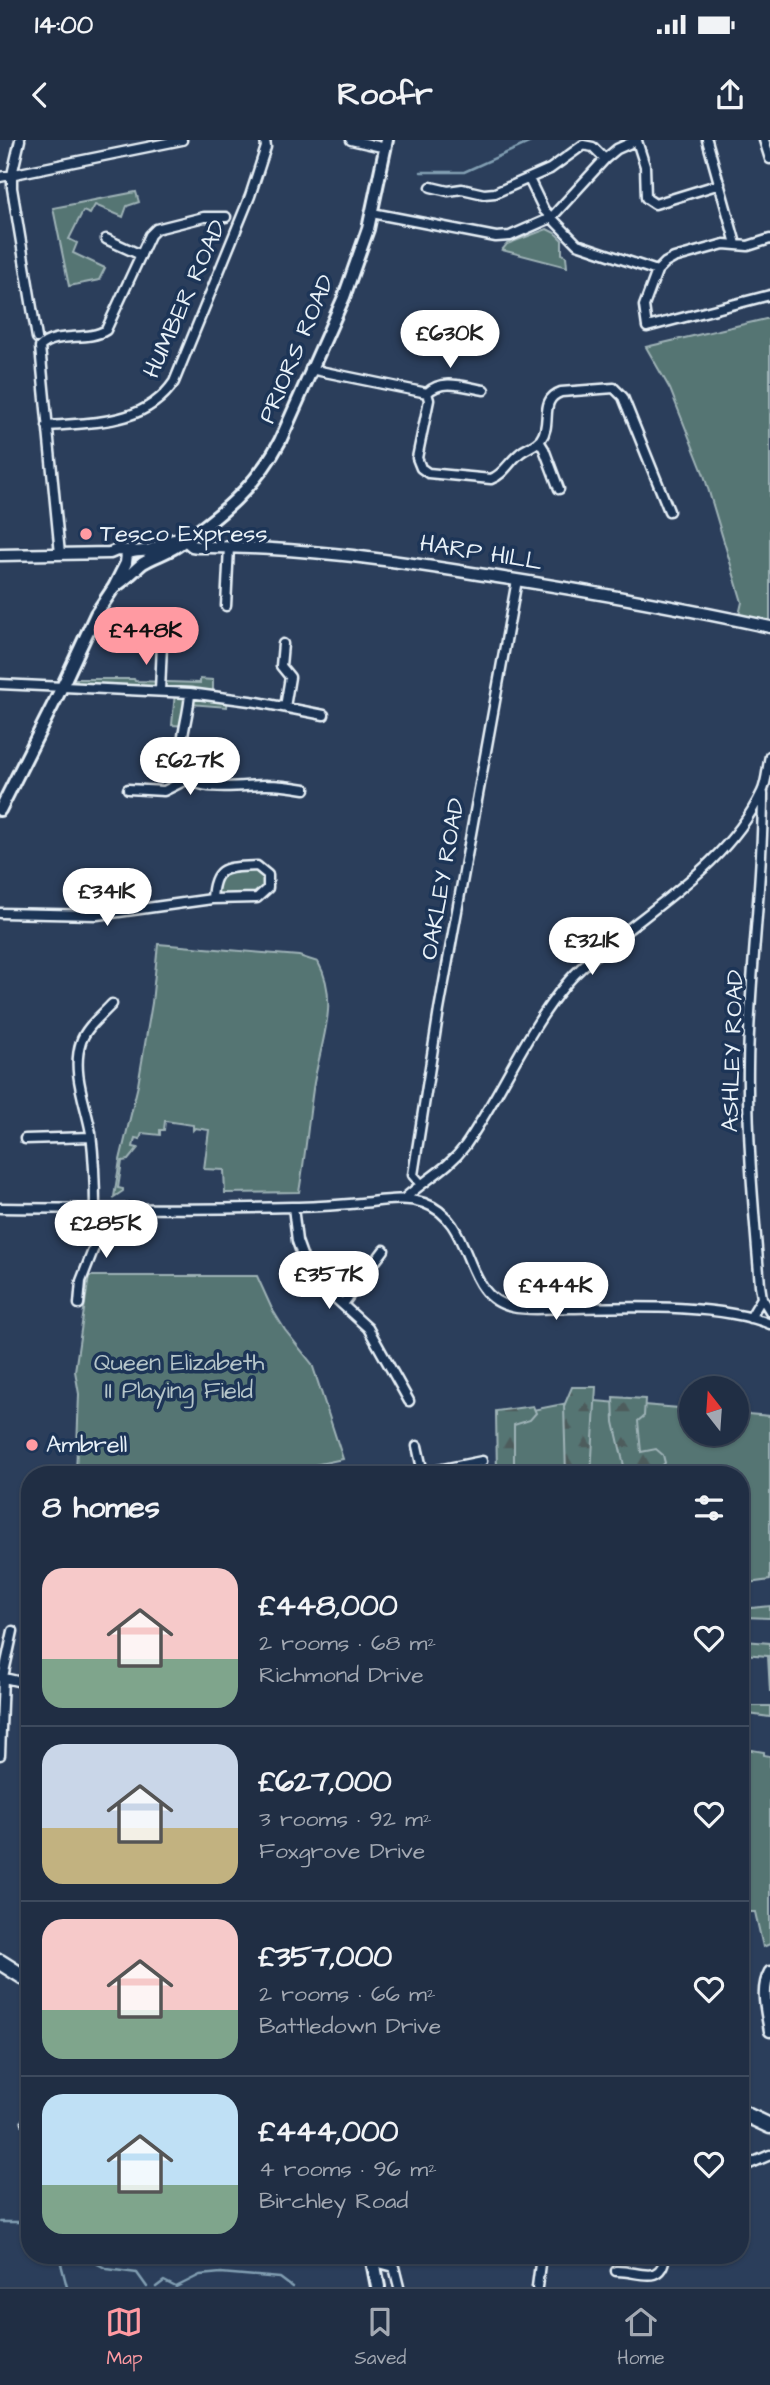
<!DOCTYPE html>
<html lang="en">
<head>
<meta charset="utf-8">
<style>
  :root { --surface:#202e44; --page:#28364b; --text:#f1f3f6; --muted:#a2a8b2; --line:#3d4a5d; --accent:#ff9aa2 }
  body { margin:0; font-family:"Architects Daughter",sans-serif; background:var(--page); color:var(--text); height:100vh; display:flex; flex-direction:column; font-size:26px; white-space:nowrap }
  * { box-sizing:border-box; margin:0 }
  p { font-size:23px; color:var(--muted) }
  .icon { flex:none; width:38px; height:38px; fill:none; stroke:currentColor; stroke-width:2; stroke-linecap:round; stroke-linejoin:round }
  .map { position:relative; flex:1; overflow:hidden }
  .details { position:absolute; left:21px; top:1326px; width:728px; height:798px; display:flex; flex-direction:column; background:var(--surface); border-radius:28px; box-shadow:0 2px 5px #0004,0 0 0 2px var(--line) }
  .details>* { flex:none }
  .needle { width:46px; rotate:343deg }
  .fabs { position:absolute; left:679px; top:1236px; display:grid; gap:14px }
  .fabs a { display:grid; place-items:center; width:70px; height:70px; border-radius:50%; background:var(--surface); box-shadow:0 2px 5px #0004,0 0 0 2px var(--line); font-size:35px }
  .price { position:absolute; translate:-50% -60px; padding:0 16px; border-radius:24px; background:#fff; color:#222; font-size:23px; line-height:46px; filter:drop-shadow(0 2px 4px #0008) }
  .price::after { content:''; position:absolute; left:50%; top:42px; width:21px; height:16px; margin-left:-10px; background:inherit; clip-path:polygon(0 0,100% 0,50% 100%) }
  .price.active { background:var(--accent); color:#111 }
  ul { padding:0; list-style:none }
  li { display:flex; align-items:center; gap:21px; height:175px; padding:0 21px }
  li+li { border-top:2px solid var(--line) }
  li span { display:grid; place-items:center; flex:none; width:196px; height:140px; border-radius:21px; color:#555 }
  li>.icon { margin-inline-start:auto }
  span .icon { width:84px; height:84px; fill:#fffc; stroke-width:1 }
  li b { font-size:30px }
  h2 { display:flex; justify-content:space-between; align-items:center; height:84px; padding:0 21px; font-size:30px }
  .status { display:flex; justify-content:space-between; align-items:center; height:49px; padding:0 35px; background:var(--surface); direction:ltr }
  .status svg { height:19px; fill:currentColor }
  header { display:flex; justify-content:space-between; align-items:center; height:91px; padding:0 21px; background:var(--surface); font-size:32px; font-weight:700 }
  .dock { display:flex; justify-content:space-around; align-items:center; height:98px; border-top:2px solid var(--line); background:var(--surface); font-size:19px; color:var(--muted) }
  .dock a { display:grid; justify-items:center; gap:4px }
  .dock .active { color:var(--accent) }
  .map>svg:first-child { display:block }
  .green { fill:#557473; stroke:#9eb2b6; stroke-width:2 }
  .forest { fill:url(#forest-firs); stroke:#9eb2b6; stroke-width:2 }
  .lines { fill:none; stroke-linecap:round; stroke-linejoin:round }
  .stream { stroke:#819eb2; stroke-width:2.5 }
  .minor-casing { stroke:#e8f1f8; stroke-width:13 }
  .tertiary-casing { stroke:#e8f1f8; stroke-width:15 }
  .secondary-casing { stroke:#e8f1f8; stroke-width:16 }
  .primary-casing { stroke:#e8f1f8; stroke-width:18 }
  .trunk-casing { stroke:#e8f1f8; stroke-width:19 }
  .minor { stroke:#1d3557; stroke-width:8 }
  .tertiary { stroke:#1d3557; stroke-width:10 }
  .secondary { stroke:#1d3557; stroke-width:10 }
  .primary { stroke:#1d3557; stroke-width:12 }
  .trunk { stroke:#1d3557; stroke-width:14 }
  .poi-dot { fill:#ff9aa2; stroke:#1d3557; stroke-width:2.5 }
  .labels { text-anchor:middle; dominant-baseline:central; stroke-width:7; stroke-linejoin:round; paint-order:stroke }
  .street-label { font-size:24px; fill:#e8f1f8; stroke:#1d3557 }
  .poi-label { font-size:24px; fill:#e8f1f8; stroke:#1d3557; text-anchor:start }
  .park-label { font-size:24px; fill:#b5c5c9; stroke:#1d3557 }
</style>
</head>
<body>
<div class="status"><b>14:00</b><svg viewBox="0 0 49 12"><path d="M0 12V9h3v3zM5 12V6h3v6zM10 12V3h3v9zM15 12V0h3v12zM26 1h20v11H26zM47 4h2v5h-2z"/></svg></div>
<header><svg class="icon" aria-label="back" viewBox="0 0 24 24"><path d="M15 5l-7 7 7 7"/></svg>Roofr<svg class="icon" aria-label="share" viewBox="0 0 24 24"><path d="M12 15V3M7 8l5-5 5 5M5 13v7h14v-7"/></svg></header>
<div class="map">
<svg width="770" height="2147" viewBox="0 0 770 2147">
  <defs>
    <pattern id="forest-firs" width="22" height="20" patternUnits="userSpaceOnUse" patternTransform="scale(1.75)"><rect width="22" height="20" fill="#557473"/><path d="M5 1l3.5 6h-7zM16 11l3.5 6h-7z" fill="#4d5c5c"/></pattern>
  </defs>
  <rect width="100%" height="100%" fill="#2b3e5b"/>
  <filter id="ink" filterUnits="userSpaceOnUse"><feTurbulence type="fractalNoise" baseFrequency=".0143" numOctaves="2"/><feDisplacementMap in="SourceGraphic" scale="14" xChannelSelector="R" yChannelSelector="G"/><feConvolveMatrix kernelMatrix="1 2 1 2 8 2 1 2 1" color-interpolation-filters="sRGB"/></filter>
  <g filter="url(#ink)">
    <path class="green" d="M136,52L139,62L127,66L123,77L95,65L90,74L83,71L69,99L77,103L73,113L105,128L99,140L69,146L53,68Z
      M547,89L555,93L562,100V114L566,116L567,127L502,110L507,104Z
      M770,178V481L739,475L742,462L704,335L670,249L646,207Z
      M66,539H134L135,541L200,543V539L213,540V555L228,558L227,567L190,564L186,586L172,585L175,552L62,547Z
      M257,726L268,735L263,755L212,759L217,734Z
      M158,804L299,816L318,822C341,863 319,906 313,949C308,984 305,1018 299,1052L225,1053L224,1030L204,1029L209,990L195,988L193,990V985L165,981L164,990H160V995L142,993L140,999L135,998L133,1007L138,1008L128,1020L122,1021L118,1048L123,1049V1051L114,1057L120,1020L138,945L152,863Z
      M89,1136H257L272,1169L285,1190L312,1224L343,1319L290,1330V1335H76L79,1254L75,1231Z
      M583,1260L691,1269V1293H737V1273L770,1276V1440L740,1444V1335H497V1277Z
      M770,1466V1478L743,1477L742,1469Z
      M743,1501L770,1503V1552L768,1516L742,1514Z
      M740,1566H770V1577L741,1573L740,1580Z
      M740,1608L764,1612V1615L770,1616V1804L763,1807L755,1772H747L740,1767Z"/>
    <path class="forest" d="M572,1247H596L591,1335H566L564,1266Z
      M613,1257L645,1259L644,1276L638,1281L641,1312L656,1309L663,1315L665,1323L654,1333L620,1335L624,1326L614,1282Z
      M533,1266L536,1273L530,1280L514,1285V1335H497L496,1271Z"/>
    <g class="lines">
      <path class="stream" d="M421,32H464L535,0
        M740,1777H741
        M0,2082H20L30,2085
        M59,2116L67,2147
        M73,2116L88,2119L107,2129L137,2133L147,2147
        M156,2147L164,2141L176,2147L200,2135L221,2133L280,2138L292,2147"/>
      <defs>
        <path id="minor" d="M20,0L12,35V48L37,198
          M351,0L386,8
          M707,0L736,104
          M764,0L770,19
          M637,1L645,26L646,58L655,64L720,44
          M0,37L182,0
          M529,39L544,70L577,104L657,131L665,123L674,118L724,104L748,106L770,99
          M431,47L448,51L462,49L484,54L495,53L550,29L583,5L593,7L605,19
          M372,73L496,97L510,96L551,78L605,19L617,9L637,0
          M106,99L141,115
          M657,131L644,166L647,187L770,155
          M310,229L427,253
          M427,253L429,260L417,318L421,328L428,333L491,339C503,335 509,322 519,314C525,308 536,306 541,299C553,283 538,260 561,252L614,248L623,257L669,371
          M427,253C443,238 464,247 484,250
          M47,286C94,282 145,285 174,242L250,56L266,7L265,0
          M539,301L544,309L559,349
          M60,414L40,207C56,191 88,202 106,190L150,95L156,89L204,77H226
          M226,466L229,407
          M283,504L281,526L290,537L285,567
          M0,544L190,553L257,562L324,575
          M160,551L162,504
          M190,553C189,576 179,600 181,623C183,658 245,644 267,645C280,645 293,647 305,649
          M128,649L164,651L188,639
          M763,654C763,745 749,835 748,926C747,999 754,1073 760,1145L762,1158L770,1171
          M0,773L97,775L212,759L257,758L268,748V735L257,726C227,728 214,724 212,759
          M25,999L91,997
          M420,1043L413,1035L439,870L517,440
          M404,1059C424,1040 448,1029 465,1006C501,954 525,893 566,844C582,825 601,810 621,795C674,753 732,715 762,652C767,642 767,628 770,616
          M293,1067L297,1101L307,1129L321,1145L368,1188L409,1261
          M0,1068C97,1069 195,1070 292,1067C315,1067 338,1065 361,1063C381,1061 404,1056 424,1063C476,1081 460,1156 512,1167C530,1171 551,1168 570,1168C625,1167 720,1163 770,1184
          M95,1069C95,1044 94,1018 91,993C86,964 71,932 81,902C86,887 102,875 112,864
          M79,1164L81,1141L109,1069
          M343,1164L384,1110
          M750,1178L762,1158
          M417,1306L423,1333
          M423,1335V1333L482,1321
          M0,1537L30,1544
          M0,1615L3,1537L13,1491
          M27,1982L30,1984
          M740,2028L770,2015
          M373,2123L380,2120L383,2124L394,2127L399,2147
          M616,2131C637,2130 661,2147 665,2116
          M537,2147L541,2116"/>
        <path id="tertiary" d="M184,399L192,406L198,407C292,406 385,419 478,434C576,449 673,466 770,487
          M0,415L110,413L117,410L134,411
          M770,1832C760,1850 767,1872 770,1891"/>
        <path id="secondary" d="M114,447C125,441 133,431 143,423C154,416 167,413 177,406C219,377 256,347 280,301L344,157L368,89L387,0
          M0,670L62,547L96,474L114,447L126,423L127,414C135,410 142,412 150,410C163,405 170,398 184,399"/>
        <path id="primary" d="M372,2116L378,2147"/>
        <path id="trunk" d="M0,1822L30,1841
          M740,1972L770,1986"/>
      </defs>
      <use href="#minor" class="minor-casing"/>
      <use href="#tertiary" class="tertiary-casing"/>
      <use href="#secondary" class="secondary-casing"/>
      <use href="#primary" class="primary-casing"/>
      <use href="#trunk" class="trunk-casing"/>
      <use href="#minor" class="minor"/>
      <use href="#tertiary" class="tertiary"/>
      <use href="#secondary" class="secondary"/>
      <use href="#primary" class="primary"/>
      <use href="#trunk" class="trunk"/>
    </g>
  </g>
  <g class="poi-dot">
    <circle cx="86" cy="394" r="7"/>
    <circle cx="32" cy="1305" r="7"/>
  </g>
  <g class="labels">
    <g class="street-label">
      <text transform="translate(185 159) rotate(-66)">HUMBER ROAD</text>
      <text transform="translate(297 209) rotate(-67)">PRIORS ROAD</text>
      <text transform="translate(481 413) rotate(9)">HARP HILL</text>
      <text transform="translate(443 739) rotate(-80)">OAKLEY ROAD</text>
      <text transform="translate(733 911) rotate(-88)">ASHLEY ROAD</text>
    </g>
    <g class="poi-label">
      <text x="100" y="394">Tesco Express</text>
      <text x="46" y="1305">Ambrell</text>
    </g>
    <g class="park-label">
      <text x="179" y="1223">Queen Elizabeth<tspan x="179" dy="28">II Playing Field</tspan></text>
    </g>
  </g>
</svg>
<div class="fabs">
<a><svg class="needle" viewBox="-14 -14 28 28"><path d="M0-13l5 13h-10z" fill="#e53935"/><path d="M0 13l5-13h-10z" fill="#a2a8b2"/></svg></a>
</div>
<b class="price" style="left:450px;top:230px">£630K</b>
<b class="price active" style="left:146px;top:527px">£448K</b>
<b class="price" style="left:190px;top:657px">£627K</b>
<b class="price" style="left:107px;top:788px">£341K</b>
<b class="price" style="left:592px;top:837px">£321K</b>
<b class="price" style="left:106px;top:1120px">£285K</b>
<b class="price" style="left:329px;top:1171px">£357K</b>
<b class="price" style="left:556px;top:1182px">£444K</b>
<section class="details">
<h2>8 homes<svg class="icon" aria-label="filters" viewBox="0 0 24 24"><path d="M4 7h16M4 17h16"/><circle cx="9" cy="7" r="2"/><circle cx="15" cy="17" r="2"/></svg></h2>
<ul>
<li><span style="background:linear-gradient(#f6c9c9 65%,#7fa58c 0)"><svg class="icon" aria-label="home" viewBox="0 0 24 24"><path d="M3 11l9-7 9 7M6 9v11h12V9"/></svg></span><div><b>£448,000</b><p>2 rooms · 68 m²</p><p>Richmond Drive</p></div><svg class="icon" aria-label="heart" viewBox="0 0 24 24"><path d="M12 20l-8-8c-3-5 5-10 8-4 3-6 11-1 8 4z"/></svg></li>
<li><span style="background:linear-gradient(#c9d6e8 60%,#c2b280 0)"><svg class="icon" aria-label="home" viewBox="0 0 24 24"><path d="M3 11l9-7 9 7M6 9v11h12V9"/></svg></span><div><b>£627,000</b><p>3 rooms · 92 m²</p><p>Foxgrove Drive</p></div><svg class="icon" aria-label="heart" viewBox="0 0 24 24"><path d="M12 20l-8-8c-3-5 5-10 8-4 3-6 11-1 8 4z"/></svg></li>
<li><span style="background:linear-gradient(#f6c9c9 65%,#7fa58c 0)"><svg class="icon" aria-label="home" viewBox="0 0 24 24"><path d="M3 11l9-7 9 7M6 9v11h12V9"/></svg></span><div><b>£357,000</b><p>2 rooms · 66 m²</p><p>Battledown Drive</p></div><svg class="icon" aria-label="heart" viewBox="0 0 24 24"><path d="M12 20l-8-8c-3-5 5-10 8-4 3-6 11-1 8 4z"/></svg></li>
<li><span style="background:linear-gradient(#bfe0f5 65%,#7fa58c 0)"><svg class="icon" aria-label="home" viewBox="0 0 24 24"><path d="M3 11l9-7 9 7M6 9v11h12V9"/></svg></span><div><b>£444,000</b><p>4 rooms · 96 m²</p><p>Birchley Road</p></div><svg class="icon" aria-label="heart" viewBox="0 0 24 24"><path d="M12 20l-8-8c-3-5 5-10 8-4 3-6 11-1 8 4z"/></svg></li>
</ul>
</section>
</div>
<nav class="dock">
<a class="active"><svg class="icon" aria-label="map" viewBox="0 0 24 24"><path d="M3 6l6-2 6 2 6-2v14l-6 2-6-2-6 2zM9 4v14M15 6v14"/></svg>Map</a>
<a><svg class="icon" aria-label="saved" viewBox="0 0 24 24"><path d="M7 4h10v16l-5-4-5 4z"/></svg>Saved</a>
<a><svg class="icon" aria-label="home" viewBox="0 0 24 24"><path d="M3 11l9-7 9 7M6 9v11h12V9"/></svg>Home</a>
</nav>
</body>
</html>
